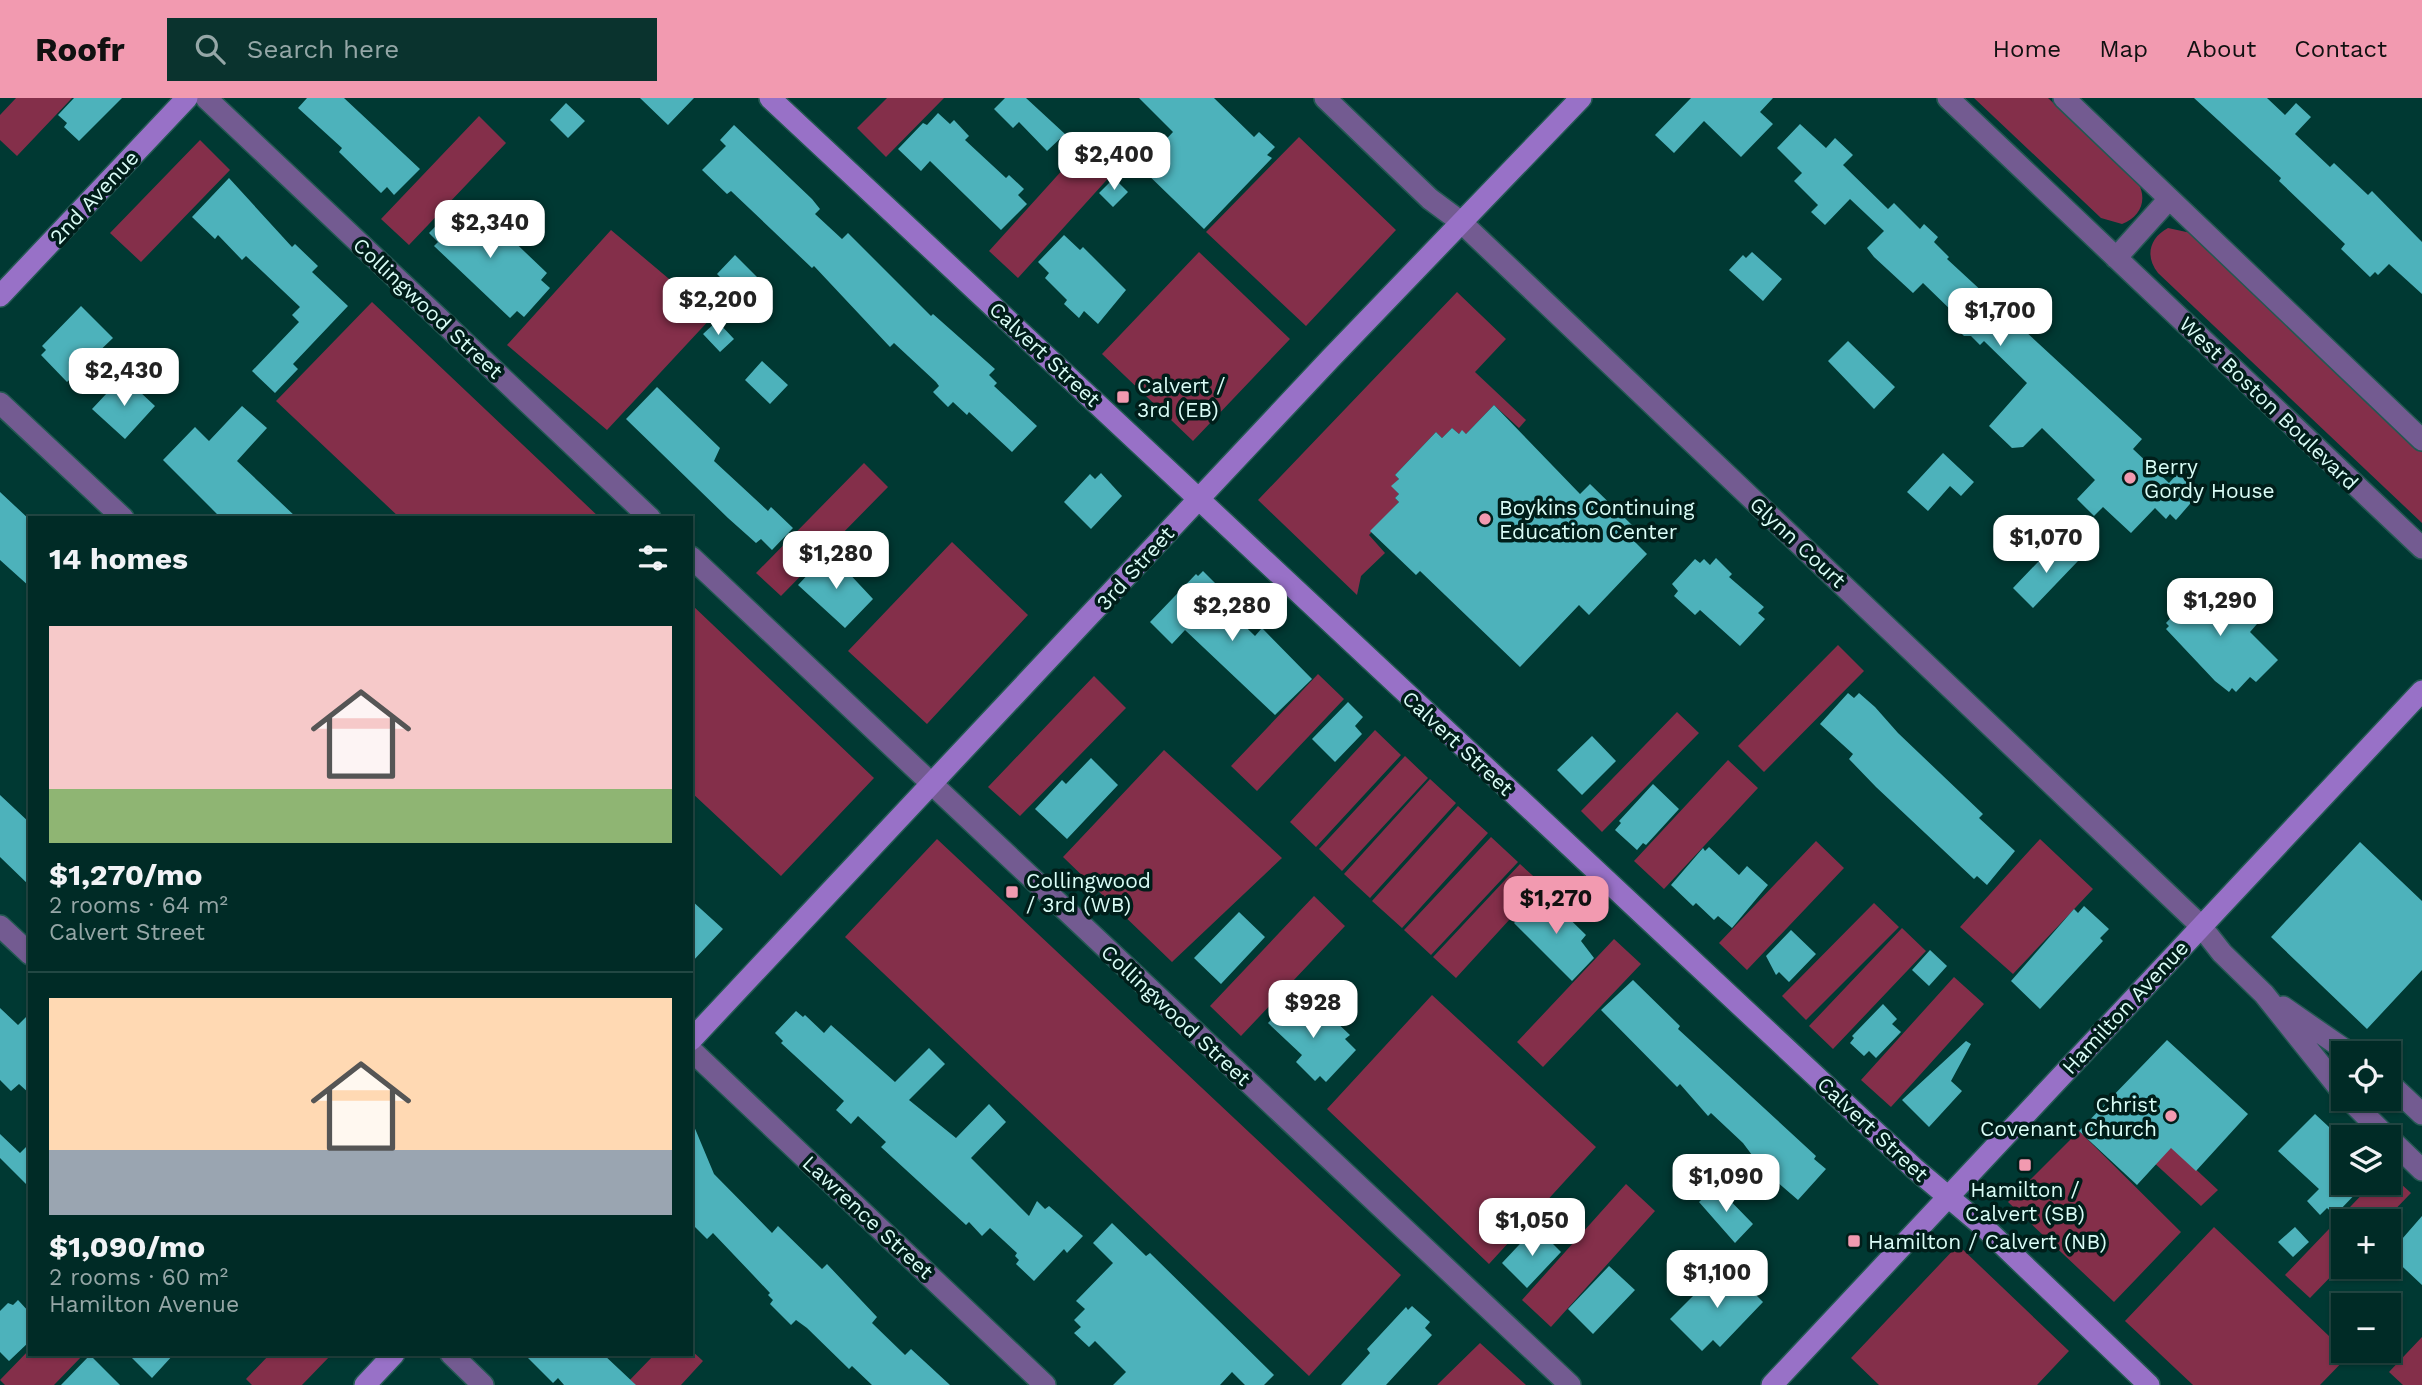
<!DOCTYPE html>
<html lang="en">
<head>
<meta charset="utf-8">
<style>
  :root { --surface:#002b26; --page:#0a332e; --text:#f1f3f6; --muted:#95a7a7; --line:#224743; --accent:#f29ab0 }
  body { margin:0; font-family:"Work Sans",sans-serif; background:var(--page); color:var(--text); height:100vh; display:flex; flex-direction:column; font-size:26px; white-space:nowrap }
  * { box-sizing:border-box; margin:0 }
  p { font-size:23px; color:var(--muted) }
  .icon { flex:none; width:38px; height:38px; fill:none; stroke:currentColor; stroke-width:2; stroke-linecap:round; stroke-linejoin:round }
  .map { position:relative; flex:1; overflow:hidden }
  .drawer { position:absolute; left:28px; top:418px; width:665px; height:840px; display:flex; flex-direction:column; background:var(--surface); border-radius:0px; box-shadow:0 2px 5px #0004,0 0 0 2px var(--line) }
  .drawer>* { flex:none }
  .buttons { position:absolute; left:2331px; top:943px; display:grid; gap:14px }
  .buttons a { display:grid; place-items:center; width:70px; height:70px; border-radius:0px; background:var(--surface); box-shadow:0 2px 5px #0004,0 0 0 2px var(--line); font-size:35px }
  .price { position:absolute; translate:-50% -60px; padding:0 16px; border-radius:14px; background:#fff; color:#222; font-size:23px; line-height:46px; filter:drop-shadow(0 2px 4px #0008) }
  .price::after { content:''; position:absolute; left:50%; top:42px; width:21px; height:16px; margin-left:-10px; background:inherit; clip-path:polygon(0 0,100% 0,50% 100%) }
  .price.active { background:var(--accent); color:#111 }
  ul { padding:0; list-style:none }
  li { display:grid; align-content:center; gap:14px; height:371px; padding:0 21px }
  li+li { border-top:2px solid var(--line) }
  li span { display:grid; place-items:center; height:217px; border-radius:0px; color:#555 }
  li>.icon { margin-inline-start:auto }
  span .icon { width:126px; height:126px; fill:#fffc; stroke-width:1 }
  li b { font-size:30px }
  h2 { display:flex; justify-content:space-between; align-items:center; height:84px; padding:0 21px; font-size:30px }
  header { display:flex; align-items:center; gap:42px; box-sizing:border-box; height:98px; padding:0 35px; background:var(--accent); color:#111 }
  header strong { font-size:33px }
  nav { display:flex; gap:38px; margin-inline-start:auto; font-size:24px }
  .search { width:490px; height:63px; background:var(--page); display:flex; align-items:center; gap:18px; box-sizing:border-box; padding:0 24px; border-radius:0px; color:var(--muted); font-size:26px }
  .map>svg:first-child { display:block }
  .green { fill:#842f4a }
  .building { fill:#4db2bb }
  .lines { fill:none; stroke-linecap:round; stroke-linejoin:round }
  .street-casing { stroke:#235852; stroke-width:24 }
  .secondary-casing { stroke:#235852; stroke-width:24 }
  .street { stroke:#735b91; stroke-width:21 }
  .secondary { stroke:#9871c7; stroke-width:21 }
  .poi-dot { fill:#f29ab0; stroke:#001e1a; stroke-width:2.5 }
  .labels { text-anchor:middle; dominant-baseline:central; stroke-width:7; stroke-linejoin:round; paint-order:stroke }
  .street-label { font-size:21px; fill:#dafdf7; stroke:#001e1a }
  .poi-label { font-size:21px; fill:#dafdf7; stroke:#001e1a; text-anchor:start }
</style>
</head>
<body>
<header>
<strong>Roofr</strong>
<div class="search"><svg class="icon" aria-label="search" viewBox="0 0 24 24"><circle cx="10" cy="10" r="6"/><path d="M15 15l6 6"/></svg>Search here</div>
<nav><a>Home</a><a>Map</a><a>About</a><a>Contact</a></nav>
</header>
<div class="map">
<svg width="2422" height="1287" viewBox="0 0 2422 1287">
  <rect width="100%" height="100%" fill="#003933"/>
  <path class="green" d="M16,0H72L17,58L0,42V17Z
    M887,0H944L886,59L857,30Z
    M1974,0H2048L2138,85C2148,102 2140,119 2122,126L2101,120Z
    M479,18L506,45L409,147L381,121Z
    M1299,39L1396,132L1306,228L1206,134Z
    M200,42L230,72L141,164L110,135Z
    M1084,48L1113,75L1018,180L989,153Z
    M2168,130L2191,135L2422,354V425L2158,175C2145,159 2149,140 2168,130Z
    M611,132L713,218L607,332L507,247Z
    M1199,154L1290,241L1193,343L1102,256Z
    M1457,194L1506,241L1475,274L1526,322L1519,330L1494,307L1466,336L1462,333L1459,336L1452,330L1442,340L1436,334L1395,377L1399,381L1392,388L1399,396L1395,400L1399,404L1369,437L1385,455L1361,478L1357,497L1258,402Z
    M372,204L600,420H400L276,303Z
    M864,365L888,389L781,498L756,475Z
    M952,444L1028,517L927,626L848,553Z
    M691,506L874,680L781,778L691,694Z
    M1838,547L1864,573L1764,674L1738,648Z
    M1318,576L1344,601L1257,693L1231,668Z
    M1094,578L1126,610L1020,718L988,689Z
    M1677,614L1699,635L1602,734L1581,713Z
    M1375,632L1401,657L1316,749L1290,724Z
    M1164,652L1282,760L1172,864L1063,759Z
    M1405,658L1428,680L1342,773L1319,751Z
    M1728,662L1758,690L1664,791L1634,763Z
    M1430,681L1456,705L1370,800L1344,776Z
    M1458,708L1488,735L1402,830L1372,803Z
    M1491,739L1518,764L1431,857L1404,832Z
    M937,741L1401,1177L1309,1278L845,839Z
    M2040,741L2093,791L2013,876L1960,829Z
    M1816,743L1844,770L1747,872L1719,845Z
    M1520,766L1542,786L1456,880L1433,859Z
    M1314,798L1345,828L1241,938L1210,908Z
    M1874,805L1899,829L1806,922L1782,898Z
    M1902,830L1926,853L1833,951L1809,928Z
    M1614,841L1641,866L1543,969L1517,944Z
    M1954,879L1984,906L1891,1009L1861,982Z
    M1432,897L1596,1049L1489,1166L1327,1011Z
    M2115,996L2218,1092L2201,1108L2099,1014Z
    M2079,1033L2181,1134L2114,1204L2008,1104Z
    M2389,1075L2411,1095L2384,1123L2343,1124V1166L2310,1200L2285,1177L2373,1085H2389Z
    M1626,1086L1655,1113L1551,1229L1522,1202Z
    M2214,1129L2349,1257L2320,1287H2193L2125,1223Z
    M1958,1147L2069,1253L2037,1287H1879L1851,1260Z
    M2422,1239V1287H2403L2389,1274Z
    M1480,1245L1526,1287H1437Z
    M30,1251V1256L83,1257L54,1287H5L0,1282Z
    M691,1252L703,1263L681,1287H625L654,1257L691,1256Z
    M269,1257V1256L331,1257L302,1287H252L246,1281Z"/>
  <path class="building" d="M74,0H122L79,43L64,29L67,25L58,17Z
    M307,0H344L420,71L394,97L387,89L381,95L339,54L342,50L298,10Z
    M640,0H694L668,27Z
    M1005,0H1026L1065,36L1047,53L1019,24L1013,30L994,11Z
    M1139,0H1214L1254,39L1259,34L1275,49L1267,57L1272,60L1204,131L1140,69L1173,34Z
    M1691,0H1773L1760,14L1773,26L1741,59L1704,23L1674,55L1655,37Z
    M2194,0H2267L2285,17L2296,5L2311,19L2295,36L2330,69L2334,65L2368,97L2372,93L2422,144V196L2389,166L2378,177L2375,174L2370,179L2341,151L2345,146L2279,83L2281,80Z
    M566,5L585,23L568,40L550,22Z
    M938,15L950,26L954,22L969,38L965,42L1006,80L1009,77L1024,91L1018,97L1027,106L1001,132L930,63L921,73L898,51L923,25L927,27Z
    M1800,26L1826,50L1835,40L1853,57L1843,67L1888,111L1894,105L1920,131L1924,126L1938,139L1934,144L1949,159L1947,161L2142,341L2133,351L2169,385L2178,375L2194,391L2191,394L2196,399L2176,422L2170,416L2166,421L2155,410L2131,435L2103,409L2094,418L2077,401L2095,382L2042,330L2023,349L2012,350L1989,328L2027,285L1984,243L1980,247L1971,238H1964L1957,231L1955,216L1923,185L1913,195L1874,159L1867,150L1884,133L1850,101L1825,127L1811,114L1818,107L1794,83L1802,75L1777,50Z
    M734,27L812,101L820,111L815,116L842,141L848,135L931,218L933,216L995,271L989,277L997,285L994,288L1037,328L1012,354L969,314L967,317L953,304L948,309L933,294L939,288L936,284L894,245L890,249L814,168L812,170L731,93L727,96L702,72L726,48L720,42Z
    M229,80L292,149L295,146L318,168L312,174L348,208L293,266L298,271L275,295L252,273L299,224L292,217L300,209L246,158L242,162L218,137L215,141L192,119Z
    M1114,80L1128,94L1113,109L1099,95Z
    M461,102L479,119L483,114L547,175L541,182L550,190L524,219L517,213L510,220L434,148L438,144L429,135Z
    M1064,137L1080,152L1083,149L1126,192L1098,226L1084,213L1079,220L1064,206L1067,202L1045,180L1049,175L1038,164Z
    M1752,154L1782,181L1763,203L1729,172L1743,157L1746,160Z
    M735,157L764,186L746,205L717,176Z
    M81,208L113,240L67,284L41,257L46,252L42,248Z
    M717,223L734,241L720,254L703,236Z
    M1848,243L1895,289L1874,311L1828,263Z
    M762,263L788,287L770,306L745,282Z
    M123,278L155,308L125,341L92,311Z
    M657,289L720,350L714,363L768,413L771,409L793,430L772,452L761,441L756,445L728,420L626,321Z
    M1494,307L1580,396L1590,386L1634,429L1627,436L1647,456L1589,517L1579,507L1520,569L1420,473L1416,477L1370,433L1399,404L1395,400L1399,396L1391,388L1399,381L1395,377L1436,334L1442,340L1452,330L1459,336L1462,332L1466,336Z
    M242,308L267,330L237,363L297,420H221L163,362L195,329L209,343Z
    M1943,355L1974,384L1961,398L1950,388L1928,413L1907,394Z
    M1101,375L1122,398L1091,431L1064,404L1090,376L1095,381Z
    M0,394L30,422V489L0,462Z
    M2058,443L2078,463L2033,510L2013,490Z
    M829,454L873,501L845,530L798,487Z
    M1716,460L1732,476L1729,479L1764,509L1758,515L1765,521L1740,548L1700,512L1695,517L1674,498L1678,493L1672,486L1695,461L1700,465L1704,461L1710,467Z
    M1203,473L1219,489L1215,493L1225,503L1222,506L1255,538L1262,530L1312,581L1275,617L1185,532L1172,546L1150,524L1196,476L1198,478Z
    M2198,482L2226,509L2233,502L2257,526L2250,534L2278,562L2256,584L2250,579L2236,594L2232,590L2229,594L2215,583L2166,531L2169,528L2166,525L2181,509L2176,504Z
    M1848,595L1854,600L1859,595L1875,609L1898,635L1983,716L1979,720L2015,753L1987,787L1977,778L1974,781L1876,689L1849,661L1853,656L1820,626Z
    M1348,604L1363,619L1355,628L1362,636L1335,664L1312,641Z
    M1592,638L1616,663L1582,697L1557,672Z
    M1091,660L1118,687L1067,741L1035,711L1062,682L1066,686Z
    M1653,686L1679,711L1646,747L1643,745L1637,752L1615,732L1621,725L1619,723Z
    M0,697L30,725V788L0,759Z
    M2360,744L2422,803V872L2367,931L2271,839Z
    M1709,749L1739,777L1747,768L1768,787L1732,830L1718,818L1714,822L1696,805L1693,808L1671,787L1703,750L1705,753Z
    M1543,795L1586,837L1581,843L1594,860L1572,883L1514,825Z
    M691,802L723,831L691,865Z
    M2084,808L2109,831L2100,840L2103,843L2040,911L2011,883L2074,811L2078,815Z
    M1239,814L1265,839L1221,886L1194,860Z
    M1791,832L1816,856L1789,884L1779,874L1776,877L1766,858Z
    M1930,852L1947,868L1929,888L1912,872Z
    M1633,882L1680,928L1678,931L1816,1058L1814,1061L1826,1071L1798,1102L1749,1060L1752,1057L1743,1045L1711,1015L1708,1018L1680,986L1677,989L1601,912Z
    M1293,898L1326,928L1332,920L1350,937L1345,941L1356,952L1326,984L1320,978L1315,983L1296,964L1302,957L1268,925Z
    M1883,906L1897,921L1892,926L1901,934L1876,960L1869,953L1864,958L1850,945L1854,940L1852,938Z
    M0,910L18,927L30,915V996L19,986L11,993L0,982Z
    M796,913L803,919L805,917L824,935L831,927L895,984L929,950L945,966L909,1002L956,1040L989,1006L1006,1024L971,1060L1029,1118L1037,1103L1045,1111L1049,1108L1083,1138L1067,1155L1064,1151L1034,1183L1016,1166L1019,1162L1015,1158L1017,1155L990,1130L982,1138L969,1124L966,1127L881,1049L886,1044L858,1018L851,1026L836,1012L844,1003L781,945L783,943L775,935Z
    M2167,942L2248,1016L2196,1073L2171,1050L2137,1087L2079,1033Z
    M1966,943L1971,946L1951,983L1962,993L1929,1029L1902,1002Z
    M2315,1016L2343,1042V1085H2366L2335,1117L2327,1110L2320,1117L2307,1103L2319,1091L2278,1053Z
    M691,1021L714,1076L772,1135L778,1128L822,1171L827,1166L877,1219L872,1225L905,1257L911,1251L950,1287H872L852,1268L849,1271L807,1230L796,1222L791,1227L770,1206L773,1202L768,1197L770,1195L753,1177L713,1135L707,1141L691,1125Z
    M0,1036L20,1055L30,1045V1090L0,1060Z
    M1716,1088L1753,1126L1735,1145L1699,1104Z
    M2422,1118V1187L2389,1156Z
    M1112,1125L1146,1158L1150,1155L1274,1277L1264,1287H1245L1232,1274L1220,1287H1113L1126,1274L1095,1243L1089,1249L1074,1235L1081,1229L1074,1222L1085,1211L1076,1203L1113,1165L1093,1145Z
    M1536,1129L1561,1154L1527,1190L1502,1165Z
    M2295,1129L2309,1144L2293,1159L2278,1144Z
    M1725,1166L1763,1204L1720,1249L1713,1242L1702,1253L1670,1221Z
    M1609,1168L1635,1192L1593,1236L1568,1211Z
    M18,1202L30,1215V1243L9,1263L0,1254V1213L8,1205L13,1207Z
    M1412,1208L1430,1224L1425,1230L1432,1237L1386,1287H1341L1370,1255L1367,1251L1406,1209L1408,1212Z
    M128,1256H174L152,1280Z
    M524,1256H603L636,1287H564L558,1280L553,1285Z
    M90,1257L120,1287H61Z"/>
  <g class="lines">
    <defs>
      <path id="street" d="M206,0L650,420
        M1325,0L1430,101L1461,124L2200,827L2222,855L2264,896L2343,995
        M1948,0L2422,450
        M2064,0L2422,342
        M2116,160L2169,101
        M0,305L123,420
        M691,459L1570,1287
        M0,828L30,856
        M2283,909L2351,956
        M691,952L1045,1287
        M2389,985L2422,1016
        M2349,1001L2388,1040
        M2389,1040L2422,1072
        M451,1256L483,1287"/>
      <path id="secondary" d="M770,0L1914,1070L1984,1129L2149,1287
        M0,198L187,0
        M691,942L1330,261L1581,0
        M365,1287L394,1256
        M1772,1287L2422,593"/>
    </defs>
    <use href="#street" class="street-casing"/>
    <use href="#secondary" class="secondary-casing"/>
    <use href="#street" class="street"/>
    <use href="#secondary" class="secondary"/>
  </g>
  <g class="poi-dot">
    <rect x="1116" y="292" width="14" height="14" rx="3.5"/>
    <circle cx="2130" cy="380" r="7"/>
    <circle cx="1485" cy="421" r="7"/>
    <rect x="1005" y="787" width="14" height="14" rx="3.5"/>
    <circle cx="2171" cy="1018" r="7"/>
    <rect x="2018" y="1060" width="14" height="14" rx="3.5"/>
    <rect x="1847" y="1136" width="14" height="14" rx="3.5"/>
  </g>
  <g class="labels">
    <g class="street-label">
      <text transform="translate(94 99) rotate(-47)">2nd Avenue</text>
      <text transform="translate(428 210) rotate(43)">Collingwood Street</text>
      <text transform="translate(1045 256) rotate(43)">Calvert Street</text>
      <text transform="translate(2269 305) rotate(44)">West Boston Boulevard</text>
      <text transform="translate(1798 444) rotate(43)">Glynn Court</text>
      <text transform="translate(1135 470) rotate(-48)">3rd Street</text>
      <text transform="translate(1458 645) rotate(43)">Calvert Street</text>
      <text transform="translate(2125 909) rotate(-47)">Hamilton Avenue</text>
      <text transform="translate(1176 917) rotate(43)">Collingwood Street</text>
      <text transform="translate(1873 1031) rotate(43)">Calvert Street</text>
      <text transform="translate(868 1119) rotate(43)">Lawrence Street</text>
    </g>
    <g class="poi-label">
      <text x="1137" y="287">Calvert /<tspan x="1137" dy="24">3rd (EB)</tspan></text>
      <text x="2144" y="368">Berry<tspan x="2144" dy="24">Gordy House</tspan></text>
      <text x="1499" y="409">Boykins Continuing<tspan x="1499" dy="24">Education Center</tspan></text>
      <text x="1026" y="782">Collingwood<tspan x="1026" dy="24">/ 3rd (WB)</tspan></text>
      <text x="2157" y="1006" text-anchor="end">Christ<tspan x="2157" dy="24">Covenant Church</tspan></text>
      <text x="2025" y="1091" text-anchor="middle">Hamilton /<tspan x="2025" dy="24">Calvert (SB)</tspan></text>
      <text x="1868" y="1143">Hamilton / Calvert (NB)</text>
    </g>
  </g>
</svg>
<div class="buttons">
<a><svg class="icon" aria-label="locate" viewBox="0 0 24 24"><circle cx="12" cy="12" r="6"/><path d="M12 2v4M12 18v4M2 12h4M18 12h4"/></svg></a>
<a><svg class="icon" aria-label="layers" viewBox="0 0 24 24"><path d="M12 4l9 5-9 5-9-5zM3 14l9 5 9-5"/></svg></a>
<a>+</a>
<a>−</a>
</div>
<b class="price" style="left:1114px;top:94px">$2,400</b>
<b class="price" style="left:490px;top:162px">$2,340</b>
<b class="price" style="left:718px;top:239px">$2,200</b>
<b class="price" style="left:2000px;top:250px">$1,700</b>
<b class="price" style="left:124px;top:310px">$2,430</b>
<b class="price" style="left:2046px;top:477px">$1,070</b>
<b class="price" style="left:836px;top:493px">$1,280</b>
<b class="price" style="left:2220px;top:540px">$1,290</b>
<b class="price" style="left:1232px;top:545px">$2,280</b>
<b class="price active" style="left:1556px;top:838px">$1,270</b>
<b class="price" style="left:1313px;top:942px">$928</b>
<b class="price" style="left:1726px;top:1116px">$1,090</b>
<b class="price" style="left:1532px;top:1160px">$1,050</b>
<b class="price" style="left:1717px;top:1212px">$1,100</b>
<section class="drawer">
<h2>14 homes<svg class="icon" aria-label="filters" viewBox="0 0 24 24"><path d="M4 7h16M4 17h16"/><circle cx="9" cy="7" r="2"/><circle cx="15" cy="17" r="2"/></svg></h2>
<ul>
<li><span style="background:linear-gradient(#f6c9c9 75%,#8fb573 0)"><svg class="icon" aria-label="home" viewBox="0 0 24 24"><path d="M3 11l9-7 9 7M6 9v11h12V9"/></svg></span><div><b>$1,270/mo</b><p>2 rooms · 64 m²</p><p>Calvert Street</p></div></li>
<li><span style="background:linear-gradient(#ffd9b3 70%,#9aa5b1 0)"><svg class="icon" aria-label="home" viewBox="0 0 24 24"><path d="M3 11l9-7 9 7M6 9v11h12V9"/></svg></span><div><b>$1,090/mo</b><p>2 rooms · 60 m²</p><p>Hamilton Avenue</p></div></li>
</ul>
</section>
</div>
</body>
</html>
